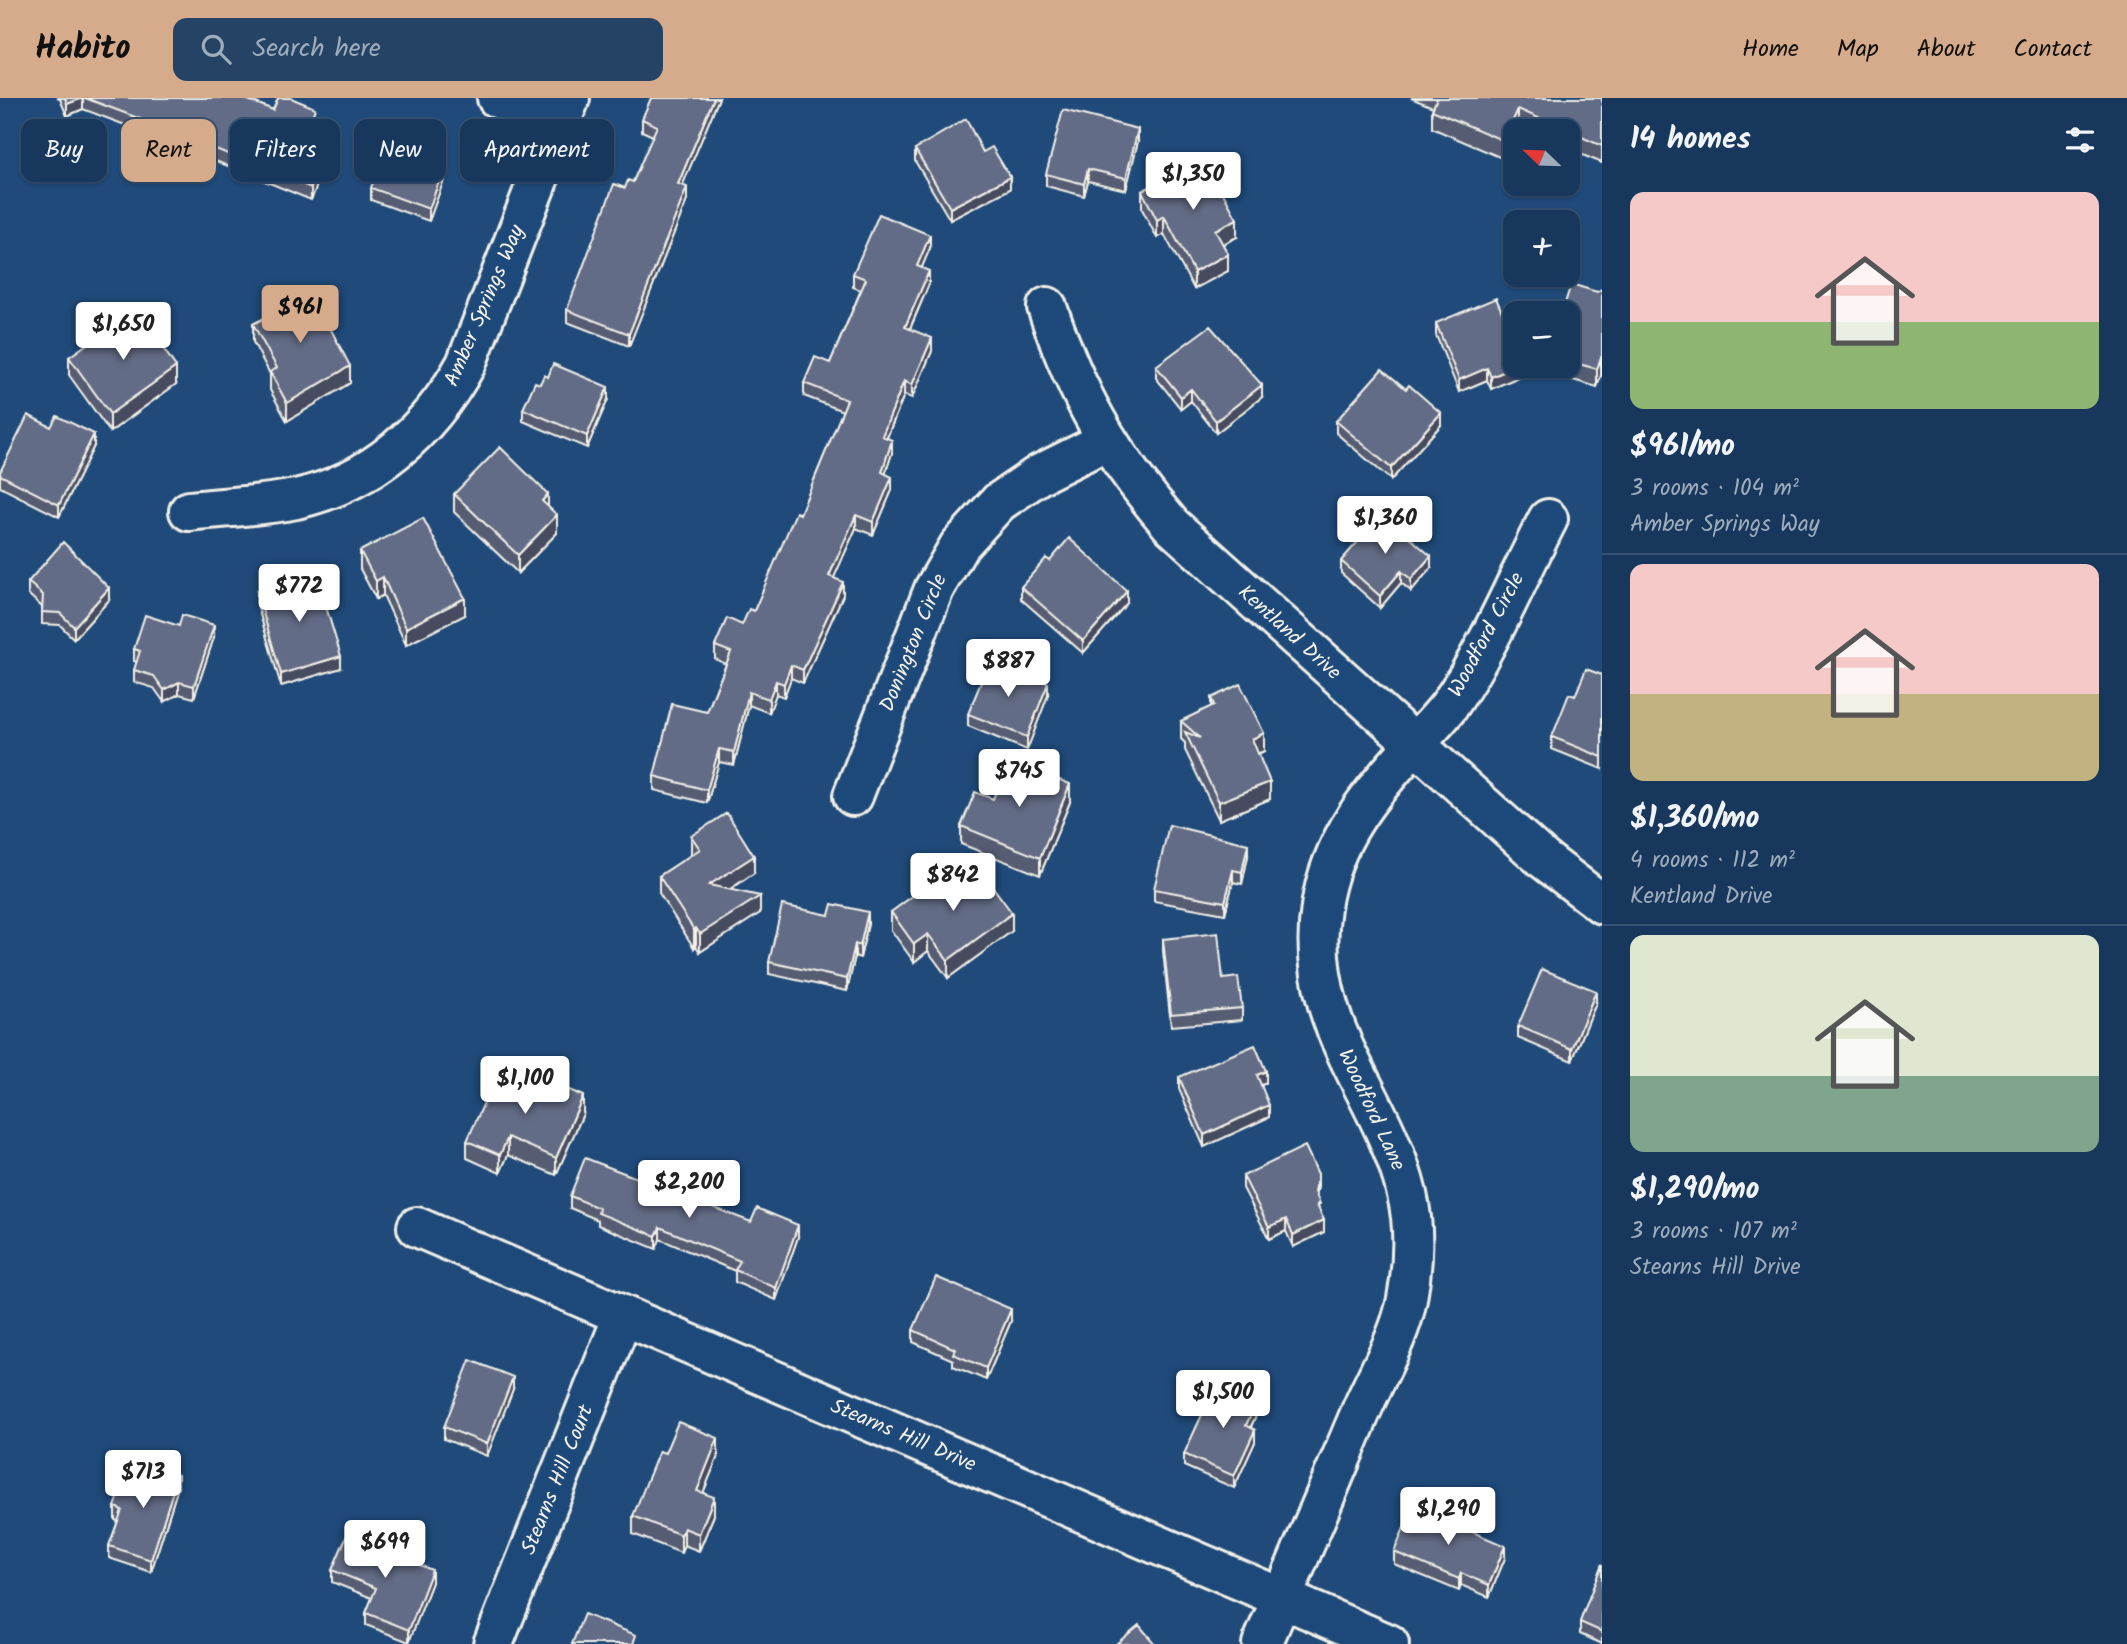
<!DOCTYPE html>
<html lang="en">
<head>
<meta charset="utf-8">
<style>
  :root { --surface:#17385c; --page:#244365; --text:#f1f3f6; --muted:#9eacbb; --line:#365272; --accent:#d6ab8b }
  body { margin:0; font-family:Kalam,sans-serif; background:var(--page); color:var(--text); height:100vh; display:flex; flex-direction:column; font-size:26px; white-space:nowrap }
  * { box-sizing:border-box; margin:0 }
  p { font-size:23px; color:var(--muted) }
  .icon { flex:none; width:38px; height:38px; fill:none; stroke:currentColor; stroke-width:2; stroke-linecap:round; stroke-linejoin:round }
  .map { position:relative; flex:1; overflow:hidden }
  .drawer { display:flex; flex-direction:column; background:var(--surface); width:525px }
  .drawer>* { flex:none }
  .top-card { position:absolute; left:21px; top:21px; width:665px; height:63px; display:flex; gap:14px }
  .needle { width:46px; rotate:293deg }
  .fabs { position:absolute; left:1503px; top:21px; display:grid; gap:14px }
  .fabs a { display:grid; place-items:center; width:77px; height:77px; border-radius:14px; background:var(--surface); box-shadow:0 2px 5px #0004,0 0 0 2px var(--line); font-size:35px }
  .price { position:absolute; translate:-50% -60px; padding:0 16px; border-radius:7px; background:#fff; color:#222; font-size:23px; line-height:46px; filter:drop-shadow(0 2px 4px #0008) }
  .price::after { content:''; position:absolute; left:50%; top:42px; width:21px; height:16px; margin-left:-10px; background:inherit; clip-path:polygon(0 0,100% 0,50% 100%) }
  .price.on { background:var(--accent); color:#111 }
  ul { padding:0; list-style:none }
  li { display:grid; align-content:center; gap:14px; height:371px; padding:0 28px }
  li+li { border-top:2px solid var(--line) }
  li span { display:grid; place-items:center; height:217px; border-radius:14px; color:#555 }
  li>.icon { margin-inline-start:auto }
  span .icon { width:126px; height:126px; fill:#fffc; stroke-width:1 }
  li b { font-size:30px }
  h2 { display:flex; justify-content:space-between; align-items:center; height:84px; padding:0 28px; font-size:30px }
  .pill { padding:0 24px; border-radius:14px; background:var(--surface); box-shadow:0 2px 5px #0004,0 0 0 2px var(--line); font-size:24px; line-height:63px }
  .pill.on { background:var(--accent); color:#111 }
  header { display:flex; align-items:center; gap:42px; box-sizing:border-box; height:98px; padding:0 35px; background:var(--accent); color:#111 }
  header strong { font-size:33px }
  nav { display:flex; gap:38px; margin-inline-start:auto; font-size:24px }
  .search { width:490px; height:63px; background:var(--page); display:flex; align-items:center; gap:18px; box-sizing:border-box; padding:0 24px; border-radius:14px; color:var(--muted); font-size:26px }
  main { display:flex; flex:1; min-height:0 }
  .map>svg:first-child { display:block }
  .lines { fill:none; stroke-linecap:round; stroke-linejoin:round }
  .minor-casing { stroke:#f4f1e8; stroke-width:44 }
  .minor { stroke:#1f4a7a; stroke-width:38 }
  .wall { fill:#565d73; stroke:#f4f1e8; stroke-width:2 }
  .shaded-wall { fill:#464c5e; stroke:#f4f1e8; stroke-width:2 }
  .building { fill:#646c86; stroke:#f4f1e8; stroke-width:2 }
  .labels { text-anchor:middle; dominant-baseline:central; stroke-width:5; stroke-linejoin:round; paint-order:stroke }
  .street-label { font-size:21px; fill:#f4f1e8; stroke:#1f4a7a }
</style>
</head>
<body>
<header>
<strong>Habito</strong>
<div class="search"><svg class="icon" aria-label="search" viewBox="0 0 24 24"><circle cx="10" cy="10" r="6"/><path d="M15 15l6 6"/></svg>Search here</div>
<nav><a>Home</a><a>Map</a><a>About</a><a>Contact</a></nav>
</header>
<main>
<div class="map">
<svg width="1602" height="1546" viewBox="0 0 1602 1546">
  <rect width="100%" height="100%" fill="#1f4a7a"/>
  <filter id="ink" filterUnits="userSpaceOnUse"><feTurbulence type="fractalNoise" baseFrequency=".0143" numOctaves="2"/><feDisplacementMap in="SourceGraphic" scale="14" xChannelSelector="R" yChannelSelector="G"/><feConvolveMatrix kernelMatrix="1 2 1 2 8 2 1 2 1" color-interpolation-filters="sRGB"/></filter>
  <g filter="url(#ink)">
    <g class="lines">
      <defs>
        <path id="minor" d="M497,0L560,25
          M1047,209C1077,298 1110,356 1172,428L1542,760L1602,806
          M189,413C224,409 261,408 296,401C372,384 429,333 466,266L570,0
          M853,698L934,491L959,448L999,404L1040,376L1106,343
          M417,1129L1389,1546
          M493,1546L623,1218
          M1262,1546C1296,1468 1329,1389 1362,1311C1377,1276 1400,1239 1407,1201C1413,1168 1415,1130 1407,1096C1382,991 1303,928 1321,809C1331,741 1371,694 1416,645C1427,633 1439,621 1449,608C1489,550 1516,483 1548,421"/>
      </defs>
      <use href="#minor" class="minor-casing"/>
      <use href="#minor" class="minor"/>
    </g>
    <path class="wall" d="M57,0H243L273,12L315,17L337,37L311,102L206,59L202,69L141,45V33L83,11L67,18L60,1Z
      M719,0L682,87L687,102L629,248L567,224V212L625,90L633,84L653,38L642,33V21Z
      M1411,0H1602V65L1568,51V33H1528L1518,29L1504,61L1432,30V12L1433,9Z
      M1138,43L1126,92L1088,83L1084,98L1046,88V76Z
      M915,51L983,54L1010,91L950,122L915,63Z
      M447,73L429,123L371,102V90Z
      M1142,93L1237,139L1223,146L1228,173L1194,191L1164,136L1157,140L1142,111Z
      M930,150L921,170L929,186L910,231L932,253L912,300L904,297L887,340L892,355L885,376L892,392L873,437L856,430L833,480L843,497L803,585L791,580L784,599L776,596L769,615L749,607L734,667L719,664L707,705L654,692V678L707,614L726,566L715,561V548L742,527L754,513L800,416L843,313L804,298V285L830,265L861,192L853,189V176Z
      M1602,191V277H1601L1597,289L1549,275V268H1568V215Z
      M296,203L350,285L287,323L270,292V276L253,244V226L265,220V210Z
      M1436,225L1523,268V277L1491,291L1487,282L1459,294L1436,237Z
      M69,259L176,286L110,334L69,277Z
      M1156,268L1262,299L1216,335L1191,303L1181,311L1156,280Z
      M540,286L608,301L587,350L523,323V311Z
      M1406,291L1441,327L1391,382L1336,335V323Z
      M51,329L94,348L59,419L0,389V374Z
      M454,396L548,409L557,435L518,475L454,414Z
      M360,453L465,517L406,547L383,497L376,501L360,471Z
      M1050,463L1127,505L1083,555L1021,501V489Z
      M1341,463L1431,470L1411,493L1401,485L1380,510L1341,475Z
      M28,484L109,502L74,541L60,527L42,526V509L28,496Z
      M257,494L341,570L281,588L257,506Z
      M214,539L194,600L179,596L164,604L154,590L134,584V572L137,564L134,563V551Z
      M1602,577V671L1552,651V639L1575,598Z
      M1048,597L1027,652L968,628V616Z
      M1211,600L1264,653L1259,656L1270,701L1219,722L1185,652V645L1181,641V623L1211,609Z
      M993,701L1070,704L1040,777L961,746V728Z
      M691,738L754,775L730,792L760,815L700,854L696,848L694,850L659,795V778L691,757Z
      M1248,758L1242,786L1233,784L1225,816L1154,803V791Z
      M942,795L1012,833L948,880L928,853L914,864L891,832V814Z
      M829,817L868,826L860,860L855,858L847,893L769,876V864Z
      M1163,841L1223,881L1242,910V922L1171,928L1163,853Z
      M1596,905L1572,963L1518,940V928Z
      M1179,979L1266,985L1261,987L1269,1019L1204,1049L1179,991Z
      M583,1016L556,1077L508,1057L500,1075L467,1060V1043Z
      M1243,1078L1318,1088L1316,1097L1324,1134L1293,1149L1286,1133L1269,1141L1243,1090Z
      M570,1098L751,1124L798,1139L776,1202L735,1184V1173L660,1141L656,1151L598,1127V1122L570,1110Z
      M1011,1223L986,1282L953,1268V1262L913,1244V1232Z
      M513,1291L487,1358L444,1341V1329Z
      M1257,1315L1251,1329L1255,1344L1234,1390L1184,1368V1356Z
      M665,1355L718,1358L703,1395L714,1417L699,1453L684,1447L681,1455L633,1436V1418Z
      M129,1385L178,1389L151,1474L109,1460V1448L118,1423L115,1422V1409Z
      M1394,1454L1505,1460L1489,1499L1461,1487L1459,1493L1394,1466Z
      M1602,1466V1546L1580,1536V1524Z
      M332,1472L432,1484L409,1544L366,1527V1515L372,1500L332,1484Z"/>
    <path class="shaded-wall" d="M83,0V11L67,18V6Z
      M714,0H719L678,98V86Z
      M1518,11V29L1504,61V43Z
      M337,25V37L311,102V90Z
      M1138,31V43L1126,92V80Z
      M206,47V59L202,69V57Z
      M447,61V73L429,123V111Z
      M1088,71V83L1084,98V86Z
      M1010,79V91L950,122V110Z
      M687,89V102L629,248V236Z
      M1164,118V136L1157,140V122Z
      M1237,121V139L1215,150V132Z
      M930,137V150L917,181V168Z
      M1228,156V173L1194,191V174Z
      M929,173V186L905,242V229Z
      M932,240V253L912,300V287Z
      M1601,259V277L1597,289V271Z
      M350,268V285L287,323V305Z
      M1517,268H1523V277L1491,291V279Z
      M176,269V286L110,334V316Z
      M1487,270V282L1459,294V282Z
      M904,283V297L882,351V338Z
      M1262,287V299L1216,335V323Z
      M608,289V301L587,350V338Z
      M1191,291V303L1181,311V299Z
      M1441,315V327L1391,382V370Z
      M94,336V348L59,419V407Z
      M892,342V355L882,387V374Z
      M892,379V392L873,437V424Z
      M548,396V414L542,403Z
      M557,417V435L518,475V457Z
      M856,417V430L829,491V478Z
      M1431,458V470L1411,493V481Z
      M1401,473V485L1380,510V498Z
      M383,479V497L376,501V483Z
      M843,484V497L803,585V572Z
      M109,490V502L74,541V529Z
      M1127,493V505L1083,555V543Z
      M465,500V517L406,547V530Z
      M214,527V539L194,600V588Z
      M341,558V570L281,588V576Z
      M791,567V580L784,599V586Z
      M776,583V596L769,615V601Z
      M179,584V596L164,604V592Z
      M1048,585V597L1027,652V639Z
      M749,594V607L734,667V654Z
      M1264,635V653L1252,658V641Z
      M719,651V664L707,705V692Z
      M1270,684V701L1219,722V704Z
      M1070,686V704L1040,777V760Z
      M1248,746V758L1242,786V774Z
      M754,758V775L709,805V787Z
      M1233,772V784L1225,816V804Z
      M760,798V815L700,854V836Z
      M868,814V826L860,860V848Z
      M1012,815V833L948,880V862Z
      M696,830V848L694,850V832Z
      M928,836V853L914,864V846Z
      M855,846V858L847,893V881Z
      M1596,893V905L1572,963V951Z
      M1266,973V985L1257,989V977Z
      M583,998V1016L556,1077V1060Z
      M1269,1007V1019L1204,1049V1037Z
      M508,1039V1057L500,1075V1057Z
      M1318,1076V1088L1315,1106V1094Z
      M1286,1121V1133L1269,1141V1129Z
      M1324,1122V1134L1293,1149V1137Z
      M798,1127V1139L776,1202V1190Z
      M660,1129V1141L656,1151V1138Z
      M1011,1211V1223L986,1282V1270Z
      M513,1279V1291L487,1358V1346Z
      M1257,1303V1315L1246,1339V1327Z
      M1255,1332V1344L1234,1390V1378Z
      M718,1340V1358L697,1410V1393Z
      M178,1377V1389L151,1474V1462Z
      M714,1399V1417L699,1453V1436Z
      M684,1430V1447L681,1455V1437Z
      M1505,1448V1460L1489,1499V1487Z
      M432,1472V1484L409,1544V1532Z
      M1461,1475V1487L1459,1493V1481Z"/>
    <path class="building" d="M65,0H82L67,6Z
      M85,0H243L273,12L278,0H291L315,10L313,16L337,25L311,90L206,47L202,57L141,33L146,23Z
      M651,0H714L678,86L687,89L629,236L567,212L614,86L625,90L628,82L633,84L657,28L642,21Z
      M1437,0H1602V48L1518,11L1504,43L1432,12Z
      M1063,12L1138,31L1126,80L1088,71L1084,86L1046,76Z
      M966,21L983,54L992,49L1010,79L950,110L915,51Z
      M390,37L447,61L429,111L371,90Z
      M1204,60L1237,121L1215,132L1228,156L1194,174L1164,118L1157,122L1142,93Z
      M879,116L930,137L917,168L929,173L905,229L932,240L912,287L904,283L882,338L892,342L882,374L892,379L873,424L856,417L829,478L843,484L803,572L791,567L784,586L776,583L769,601L749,594L734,654L719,651L707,692L654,678L672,606L707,614L731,554L715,548L727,520L742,527L749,511L754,513L796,414L800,416L847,302L804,285L815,259L830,265L866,181L853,176Z
      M1571,186L1597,194L1602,191V259H1601L1597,271L1568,263V215H1562Z
      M292,195L296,203L312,195L350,268L287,305L270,274L277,270L253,226L270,217L265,210Z
      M1496,200L1516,247V268H1517L1491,279L1487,270L1459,282L1436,225Z
      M136,211L176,269L110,316L69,259Z
      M1210,228L1262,287L1216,323L1191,291L1181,299L1156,268Z
      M553,266L608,289L587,338L523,311L535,284L540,286L544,277L548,279Z
      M1382,271L1406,291L1409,287L1441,315L1391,370L1336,323Z
      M28,317L51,329L57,318L94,336L59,407L0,377V374Z
      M500,349L548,396L542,403L557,417L518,457L454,396Z
      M1382,416L1431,458L1411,481L1401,473L1380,498L1341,463Z
      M423,420L465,500L406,530L383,479L376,483L360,453Z
      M1069,440L1127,493L1083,543L1021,489L1046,460L1050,463Z
      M63,444L109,490L74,529L60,515L42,514L43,497L28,484Z
      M316,476L341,558L281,576L257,494Z
      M145,517L179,528L182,517L214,527L194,588L179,584L164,592L154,578L134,572L140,553L134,551Z
      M990,562L1048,585L1027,639L968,616Z
      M1586,571L1602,577V659L1552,639L1569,596L1575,598Z
      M1240,586L1264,635L1252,641L1270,684L1219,704L1185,634L1200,640L1181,623L1214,607L1211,600Z
      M1009,662L1070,686L1040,760L961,728L975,694L993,701Z
      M727,715L754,758L709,787L760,798L700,836L696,830L694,832L659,778L700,751L691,738Z
      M1169,727L1248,746L1242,774L1233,772L1225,804L1154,791Z
      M979,770L1012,815L948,862L928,836L914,846L891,814L933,783L942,795Z
      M832,806L868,814L860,848L855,846L847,881L769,864L782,807L829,817Z
      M1218,835L1223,881L1238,879L1242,910L1171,916L1163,841Z
      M1542,871L1596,893L1572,951L1518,928Z
      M1255,947L1266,973L1257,977L1269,1007L1204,1037L1179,979Z
      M498,973L542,992L547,982L583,998L556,1060L508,1039L500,1057L467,1043Z
      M1305,1048L1318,1076L1315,1094L1320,1106L1317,1107L1324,1122L1293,1137L1286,1121L1269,1129L1243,1078Z
      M585,1060L751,1124L757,1110L798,1127L776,1190L735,1172L740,1163L660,1129L656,1138L598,1115L599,1110L570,1098Z
      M936,1179L1011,1211L986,1270L953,1256L955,1251L913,1232Z
      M470,1262L513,1279L487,1346L444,1329Z
      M1217,1284L1257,1303L1246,1327L1255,1332L1234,1378L1184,1356Z
      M678,1324L718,1340L697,1393L714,1399L699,1436L684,1430L681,1437L633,1418L659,1353L665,1355Z
      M136,1363L178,1377L151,1462L109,1448L122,1412L115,1409L124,1384L129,1385Z
      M1413,1408L1505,1448L1489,1487L1461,1475L1459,1481L1394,1454Z
      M347,1437L432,1472L409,1532L366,1515L376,1490L332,1472Z
      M1602,1466V1534L1580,1524Z
      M584,1516L636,1537L633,1546H572Z
      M1139,1527L1155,1546H1116Z"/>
  </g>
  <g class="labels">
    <g class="street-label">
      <text transform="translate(485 208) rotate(-67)">Amber Springs Way</text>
      <text transform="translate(1289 535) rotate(42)">Kentland Drive</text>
      <text transform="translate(1487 537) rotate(-62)">Woodford Circle</text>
      <text transform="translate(914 545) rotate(-68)">Donington Circle</text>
      <text transform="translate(1371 1012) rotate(65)">Woodford Lane</text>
      <text transform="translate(903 1338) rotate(23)">Stearns Hill Drive</text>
      <text transform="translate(558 1382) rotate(-68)">Stearns Hill Court</text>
    </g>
  </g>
</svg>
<div class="fabs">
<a><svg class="needle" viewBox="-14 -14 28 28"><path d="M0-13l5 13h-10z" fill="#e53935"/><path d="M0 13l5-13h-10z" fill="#9eacbb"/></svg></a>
<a>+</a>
<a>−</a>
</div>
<b class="price" style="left:1193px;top:114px">$1,350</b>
<b class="price on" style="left:300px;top:247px">$961</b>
<b class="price" style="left:123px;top:264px">$1,650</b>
<b class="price" style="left:1385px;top:458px">$1,360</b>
<b class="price" style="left:299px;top:526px">$772</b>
<b class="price" style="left:1008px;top:601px">$887</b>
<b class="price" style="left:1019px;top:711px">$745</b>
<b class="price" style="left:953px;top:815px">$842</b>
<b class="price" style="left:525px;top:1018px">$1,100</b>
<b class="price" style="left:689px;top:1122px">$2,200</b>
<b class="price" style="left:1223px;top:1332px">$1,500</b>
<b class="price" style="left:143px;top:1412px">$713</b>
<b class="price" style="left:1448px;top:1449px">$1,290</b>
<b class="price" style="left:385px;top:1482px">$699</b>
<div class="top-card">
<a class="pill">Buy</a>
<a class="pill on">Rent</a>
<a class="pill">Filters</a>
<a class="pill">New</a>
<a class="pill">Apartment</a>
</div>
</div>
<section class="drawer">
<h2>14 homes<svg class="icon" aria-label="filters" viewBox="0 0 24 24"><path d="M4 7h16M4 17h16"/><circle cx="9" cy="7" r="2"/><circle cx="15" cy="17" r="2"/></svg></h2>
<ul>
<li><span style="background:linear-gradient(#f6c9c9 60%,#8fb573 0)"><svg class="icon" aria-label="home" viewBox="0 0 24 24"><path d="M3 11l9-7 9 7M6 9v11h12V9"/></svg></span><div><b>$961/mo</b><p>3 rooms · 104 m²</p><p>Amber Springs Way</p></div></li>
<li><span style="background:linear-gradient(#f6c9c9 60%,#c2b280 0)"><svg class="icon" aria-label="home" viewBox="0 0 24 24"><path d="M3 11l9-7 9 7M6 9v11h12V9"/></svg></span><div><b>$1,360/mo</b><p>4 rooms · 112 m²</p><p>Kentland Drive</p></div></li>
<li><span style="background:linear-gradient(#dfe7d0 65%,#7fa58c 0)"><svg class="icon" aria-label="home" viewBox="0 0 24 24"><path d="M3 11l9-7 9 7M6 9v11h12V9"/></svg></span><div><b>$1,290/mo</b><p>3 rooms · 107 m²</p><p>Stearns Hill Drive</p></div></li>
</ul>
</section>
</main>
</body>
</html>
